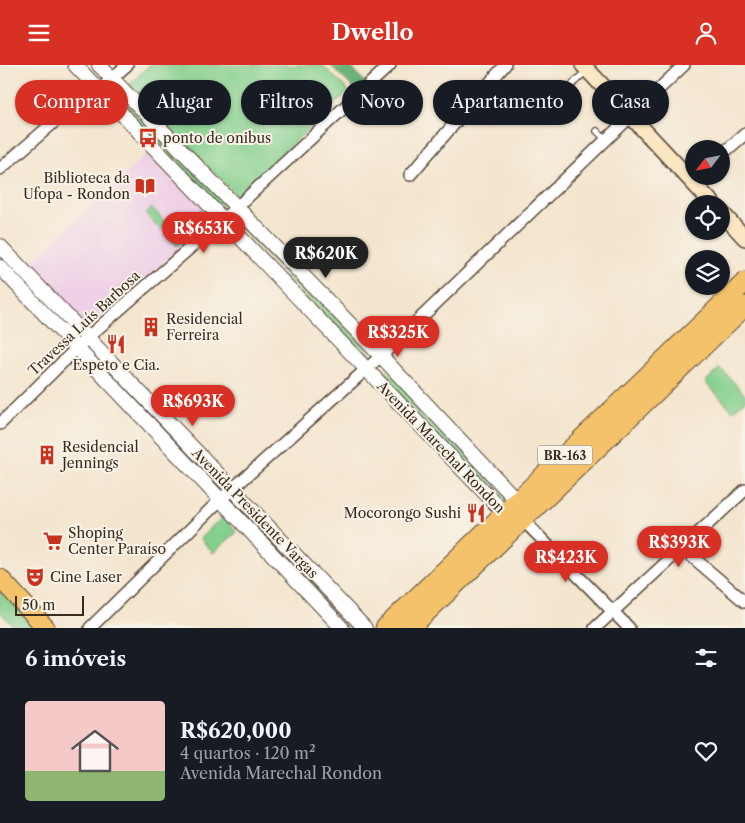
<!DOCTYPE html>
<html lang="pt">
<head>
<meta charset="utf-8">
<style>
  :root { --surface:#171b24; --page:#242831; --text:#f1f3f6; --muted:#9ea1a6; --line:#363941; --accent:#d93025 }
  body { margin:0; font-family:"Libre Caslon Text",serif; background:var(--page); color:var(--text); height:100vh; display:flex; flex-direction:column; font-size:19px; white-space:nowrap }
  * { box-sizing:border-box; margin:0 }
  p { font-size:16px; color:var(--muted) }
  .icon { flex:none; width:28px; height:28px; fill:none; stroke:currentColor; stroke-width:2; stroke-linecap:round; stroke-linejoin:round }
  .map { position:relative; height:563px; overflow:hidden }
  .side { display:flex; flex-direction:column; background:var(--surface); flex:1 }
  .side>* { flex:none }
  .top-card { position:absolute; left:15px; top:15px; width:715px; height:45px; display:flex; gap:10px }
  .needle { width:32px; rotate:238deg }
  .tools { position:absolute; left:685px; top:75px; display:grid; gap:10px }
  .tools a { display:grid; place-items:center; width:45px; height:45px; border-radius:50%; background:var(--surface); box-shadow:0 1px 4px #0004; font-size:25px }
  .scale { position:absolute; left:15px; bottom:12px; width:69px; box-sizing:border-box; padding-left:5px; border:2px solid #3b2a1e; border-top:0; font-size:14px; line-height:18px; white-space:nowrap; color:#3b2a1e; -webkit-text-stroke:4px #f7f3e8; paint-order:stroke }
  .price { position:absolute; translate:-50% -42px; padding:0 11px; border-radius:18px; background:var(--accent); color:#fff; font-size:16px; line-height:32px; filter:drop-shadow(0 1px 2px #0008) }
  .price::after { content:''; position:absolute; left:50%; top:30px; width:15px; height:11px; margin-left:-8px; background:inherit; clip-path:polygon(0 0,100% 0,50% 100%) }
  .price.selected { background:#222; color:#fff }
  ul { padding:0; list-style:none }
  li { display:flex; align-items:center; gap:15px; height:125px; padding:0 25px }
  li+li { border-top:1px solid var(--line) }
  li span { display:grid; place-items:center; flex:none; width:140px; height:100px; border-radius:5px; color:#555 }
  li>.icon { margin-inline-start:auto }
  span .icon { width:60px; height:60px; fill:#fffc; stroke-width:1 }
  li b { font-size:21px }
  h2 { display:flex; justify-content:space-between; align-items:center; height:60px; padding:0 25px; font-size:21px }
  .tag { padding:0 18px; border-radius:22px; background:var(--surface); box-shadow:0 1px 4px #0004; font-size:18px; line-height:45px }
  .tag.selected { background:var(--accent); color:#fff }
  header { display:flex; justify-content:space-between; align-items:center; height:65px; padding:0 25px; background:var(--accent); color:#fff; font-size:22px; font-weight:700 }
  .map>svg:first-child { display:block }
  .built { fill:#efd0e6 }
  .green { fill:#84cf8c; stroke:#607c55 }
  .forest { fill:#6bb278; stroke:#536e4b }
  .lines { fill:none; stroke-linecap:round; stroke-linejoin:round }
  .service-casing { stroke:#574638; stroke-width:8 }
  .minor-casing { stroke:#574638; stroke-width:14 }
  .tertiary-casing { stroke:#574638; stroke-width:16 }
  .secondary-casing { stroke:#574638; stroke-width:18 }
  .primary-casing { stroke:#574638; stroke-width:20 }
  .trunk-casing { stroke:#574638; stroke-width:21 }
  .service { stroke:#fff; stroke-width:5.5 }
  .minor { stroke:#fff; stroke-width:11 }
  .tertiary { stroke:#fff; stroke-width:14 }
  .secondary { stroke:#fbe7c3; stroke-width:15 }
  .primary { stroke:#f4c26a; stroke-width:18 }
  .trunk { stroke:#f4c26a; stroke-width:19 }
  .labels { text-anchor:middle; dominant-baseline:central; stroke-width:4; stroke-linejoin:round; paint-order:stroke }
  .shield { fill:#f7f3e8; stroke:#73665b; stroke-width:1 }
  .shield-label { font-size:12px; font-weight:bold; fill:#3b2a1e }
  .poi-label { font-size:14px; fill:#3b2a1e; stroke:#f7f3e8; text-anchor:start }
  .street-label { font-size:14px; fill:#3b2a1e; stroke:#f7f3e8 }
</style>
</head>
<body>
<header><svg class="icon" aria-label="menu" viewBox="0 0 24 24"><path d="M4 6h16M4 12h16M4 18h16"/></svg>Dwello<svg class="icon" aria-label="person" viewBox="0 0 24 24"><circle cx="12" cy="8" r="4"/><path d="M4 21q1-7 8-7t8 7"/></svg></header>
<div class="map">
<svg width="745" height="563" viewBox="0 0 745 563">
  <rect width="100%" height="100%" fill="#f7f3e8"/>
  <filter id="ink" filterUnits="userSpaceOnUse"><feTurbulence type="fractalNoise" baseFrequency=".02" numOctaves="2"/><feDisplacementMap in="SourceGraphic" scale="10" xChannelSelector="R" yChannelSelector="G"/><feConvolveMatrix kernelMatrix="1 2 1 2 8 2 1 2 1" color-interpolation-filters="sRGB"/></filter>
  <filter id="wash" filterUnits="userSpaceOnUse"><feTurbulence type="fractalNoise" baseFrequency=".0096" numOctaves="4" result="noise"/><feDisplacementMap in="SourceGraphic" scale="20" xChannelSelector="R" yChannelSelector="G"/><feGaussianBlur stdDeviation="1.12" result="paint"/><feColorMatrix in="noise" values="0 0 0 0 0 0 0 0 0 0 0 0 0 0 0 0 0 1.4 0 .05"/><feComposite in="paint" operator="in"/></filter>
  <g filter="url(#wash)">
    <rect width="100%" height="100%" fill="#f4e5ce"/>
    <path class="built" d="M149,87L214,153L86,266L25,203Z"/>
    <path class="green" d="M149,0H322L349,26L237,131L128,21Z
      M113,23L226,138L221,142L109,27Z
      M152,143L167,159L161,165L146,149Z
      M201,144L208,152L177,181L165,169L189,147L194,151Z
      M241,153L371,289L369,295H365L236,158Z
      M93,285L221,421L218,423L90,287Z
      M720,303L745,329V335L733,346L705,317Z
      M383,305H387L510,435L505,440L381,312V307Z
      M235,436L359,563H348L233,439Z
      M223,451L237,467L213,488L200,473Z
      M0,525L37,563H15L0,547Z"/>
    <path class="forest" d="M330,0H349L365,17L355,25Z"/>
  </g>
  <g filter="url(#ink)">
    <g class="lines">
      <defs>
        <path id="service" d="M572,40C558,27 578,15 587,5
          M597,66L606,75"/>
        <path id="minor" d="M721,90L745,69
          M0,104L60,52L99,25L127,0
          M410,110L505,0
          M0,359L88,272L237,142L390,0
          M523,455L629,563
          M682,483L745,537
          M90,563L220,435L381,291L684,0
          M595,563L745,425"/>
        <path id="tertiary" d="M75,0L510,454
          M99,0L381,291L524,443
          M0,181L365,563
          M0,202L342,563"/>
        <path id="secondary" d="M583,0L713,139
          M721,147L745,173"/>
        <path id="primary" d="M0,513L46,563"/>
        <path id="trunk" d="M385,563L745,217
          M410,563L745,241"/>
      </defs>
      <use href="#service" class="service-casing"/>
      <use href="#minor" class="minor-casing"/>
      <use href="#tertiary" class="tertiary-casing"/>
      <use href="#secondary" class="secondary-casing"/>
      <use href="#primary" class="primary-casing"/>
      <use href="#trunk" class="trunk-casing"/>
      <use href="#service" class="service"/>
      <use href="#minor" class="minor"/>
      <use href="#tertiary" class="tertiary"/>
      <use href="#secondary" class="secondary"/>
      <use href="#primary" class="primary"/>
      <use href="#trunk" class="trunk"/>
    </g>
  </g>
  <defs>
    <symbol id="bus-bare" viewBox="-9 -9 18 18"><path d="M-5-6H5V4H4V6H2V4H-2V6H-4V4H-5ZM-3.5-4V0h7V-4ZM-3.5 1.2v1.5H-2V1.2ZM2 1.2v1.5H3.5V1.2Z" fill="#c8321e" stroke="#f7f3e8" stroke-width="2.5" paint-order="stroke"/></symbol>
    <symbol id="library-bare" viewBox="-9 -9 18 18"><path d="M-6-4Q-3-5.5-.7-3.5V5Q-3 3-6 4ZM6-4Q3-5.5 .7-3.5V5Q3 3 6 4Z" fill="#c8321e" stroke="#f7f3e8" stroke-width="2.5" paint-order="stroke"/></symbol>
    <symbol id="building-bare" viewBox="-9 -9 18 18"><path d="M-4-6H4V6H1V3H-1V6H-4ZM-2.5-4.3h1.7v1.8h-1.7ZM.8-4.3h1.7v1.8H.8ZM-2.5-1h1.7V.8h-1.7ZM.8-1h1.7V.8H.8Z" fill="#c8321e" stroke="#f7f3e8" stroke-width="2.5" paint-order="stroke"/></symbol>
    <symbol id="restaurant-bare" viewBox="-9 -9 18 18"><path d="M-5-6h1v4h1v-4h1v4h1v-4h1v5L-1.5 .5V6h-2V.5L-5-1ZM5-6V6H3V1.5H1.5Q1.5-4 5-6Z" fill="#c8321e" stroke="#f7f3e8" stroke-width="2.5" paint-order="stroke"/></symbol>
    <symbol id="supermarket-bare" viewBox="-9 -9 18 18"><path d="M-6-5.5h2.5l.6 2H6L4.5 2H-2.5L-4.4-4H-6ZM-1.5 3.2a1.3 1.3 0 1 0 .1 0ZM3 3.2a1.3 1.3 0 1 0 .1 0Z" fill="#c8321e" stroke="#f7f3e8" stroke-width="2.5" paint-order="stroke"/></symbol>
    <symbol id="theatre-bare" viewBox="-9 -9 18 18"><path d="M-5-5.5Q0-4 5-5.5V0Q5 5 0 6Q-5 5-5 0ZM-3.3-2.5H-1v1.5H-3.3ZM1-2.5H3.3v1.5H1ZM-2.8 1Q0 5.5 2.8 1Z" fill="#c8321e" stroke="#f7f3e8" stroke-width="2.5" paint-order="stroke"/></symbol>
  </defs>
  <g fill-rule="evenodd">
    <use href="#bus-bare" x="134" y="59" width="28" height="28"/>
    <use href="#library-bare" x="131" y="107" width="28" height="28"/>
    <use href="#building-bare" x="137" y="248" width="28" height="28"/>
    <use href="#restaurant-bare" x="102" y="265" width="28" height="28"/>
    <use href="#building-bare" x="33" y="376" width="28" height="28"/>
    <use href="#restaurant-bare" x="462" y="434" width="28" height="28"/>
    <use href="#supermarket-bare" x="39" y="462" width="28" height="28"/>
    <use href="#theatre-bare" x="21" y="498" width="28" height="28"/>
  </g>
  <g class="labels">
    <rect class="shield" x="537.5" y="380.5" width="55" height="19" rx="4"/>
    <g class="shield-label">
      <text x="565" y="390">BR-163</text>
    </g>
    <g class="poi-label">
      <text x="163" y="73">ponto de onibus</text>
      <text x="130" y="113" text-anchor="end">Biblioteca da<tspan x="130" dy="16">Ufopa - Rondon</tspan></text>
      <text x="166" y="254">Residencial<tspan x="166" dy="16">Ferreira</tspan></text>
      <text x="116" y="300" text-anchor="middle">Espeto e Cia.</text>
      <text x="62" y="382">Residencial<tspan x="62" dy="16">Jennings</tspan></text>
      <text x="461" y="448" text-anchor="end">Mocorongo Sushi</text>
      <text x="68" y="468">Shoping<tspan x="68" dy="16">Center Paraíso</tspan></text>
      <text x="50" y="512">Cine Laser</text>
    </g>
    <g class="street-label">
      <text transform="translate(84 258) rotate(-43)">Travessa Luís Barbosa</text>
      <text transform="translate(441 382) rotate(46)">Avenida Marechal Rondon</text>
      <text transform="translate(255 448) rotate(46)">Avenida Presidente Vargas</text>
    </g>
  </g>
</svg>
<div class="tools">
<a><svg class="needle" viewBox="-14 -14 28 28"><path d="M0-13l5 13h-10z" fill="#e53935"/><path d="M0 13l5-13h-10z" fill="#9ea1a6"/></svg></a>
<a><svg class="icon" aria-label="locate" viewBox="0 0 24 24"><circle cx="12" cy="12" r="6"/><path d="M12 2v4M12 18v4M2 12h4M18 12h4"/></svg></a>
<a><svg class="icon" aria-label="layers" viewBox="0 0 24 24"><path d="M12 4l9 5-9 5-9-5zM3 14l9 5 9-5"/></svg></a>
</div>
<div class="scale">50 m</div>
<b class="price" style="left:204px;top:189px">R$653K</b>
<b class="price selected" style="left:326px;top:214px">R$620K</b>
<b class="price" style="left:398px;top:293px">R$325K</b>
<b class="price" style="left:193px;top:362px">R$693K</b>
<b class="price" style="left:679px;top:503px">R$393K</b>
<b class="price" style="left:566px;top:518px">R$423K</b>
<div class="top-card">
<a class="tag selected">Comprar</a>
<a class="tag">Alugar</a>
<a class="tag">Filtros</a>
<a class="tag">Novo</a>
<a class="tag">Apartamento</a>
<a class="tag">Casa</a>
</div>
</div>
<section class="side">
<h2>6 imóveis<svg class="icon" aria-label="filters" viewBox="0 0 24 24"><path d="M4 7h16M4 17h16"/><circle cx="9" cy="7" r="2"/><circle cx="15" cy="17" r="2"/></svg></h2>
<ul>
<li><span style="background:linear-gradient(#f6c9c9 70%,#8fb573 0)"><svg class="icon" aria-label="home" viewBox="0 0 24 24"><path d="M3 11l9-7 9 7M6 9v11h12V9"/></svg></span><div><b>R$620,000</b><p>4 quartos · 120 m²</p><p>Avenida Marechal Rondon</p></div><svg class="icon" aria-label="heart" viewBox="0 0 24 24"><path d="M12 20l-8-8c-3-5 5-10 8-4 3-6 11-1 8 4z"/></svg></li>
</ul>
</section>
</body>
</html>
